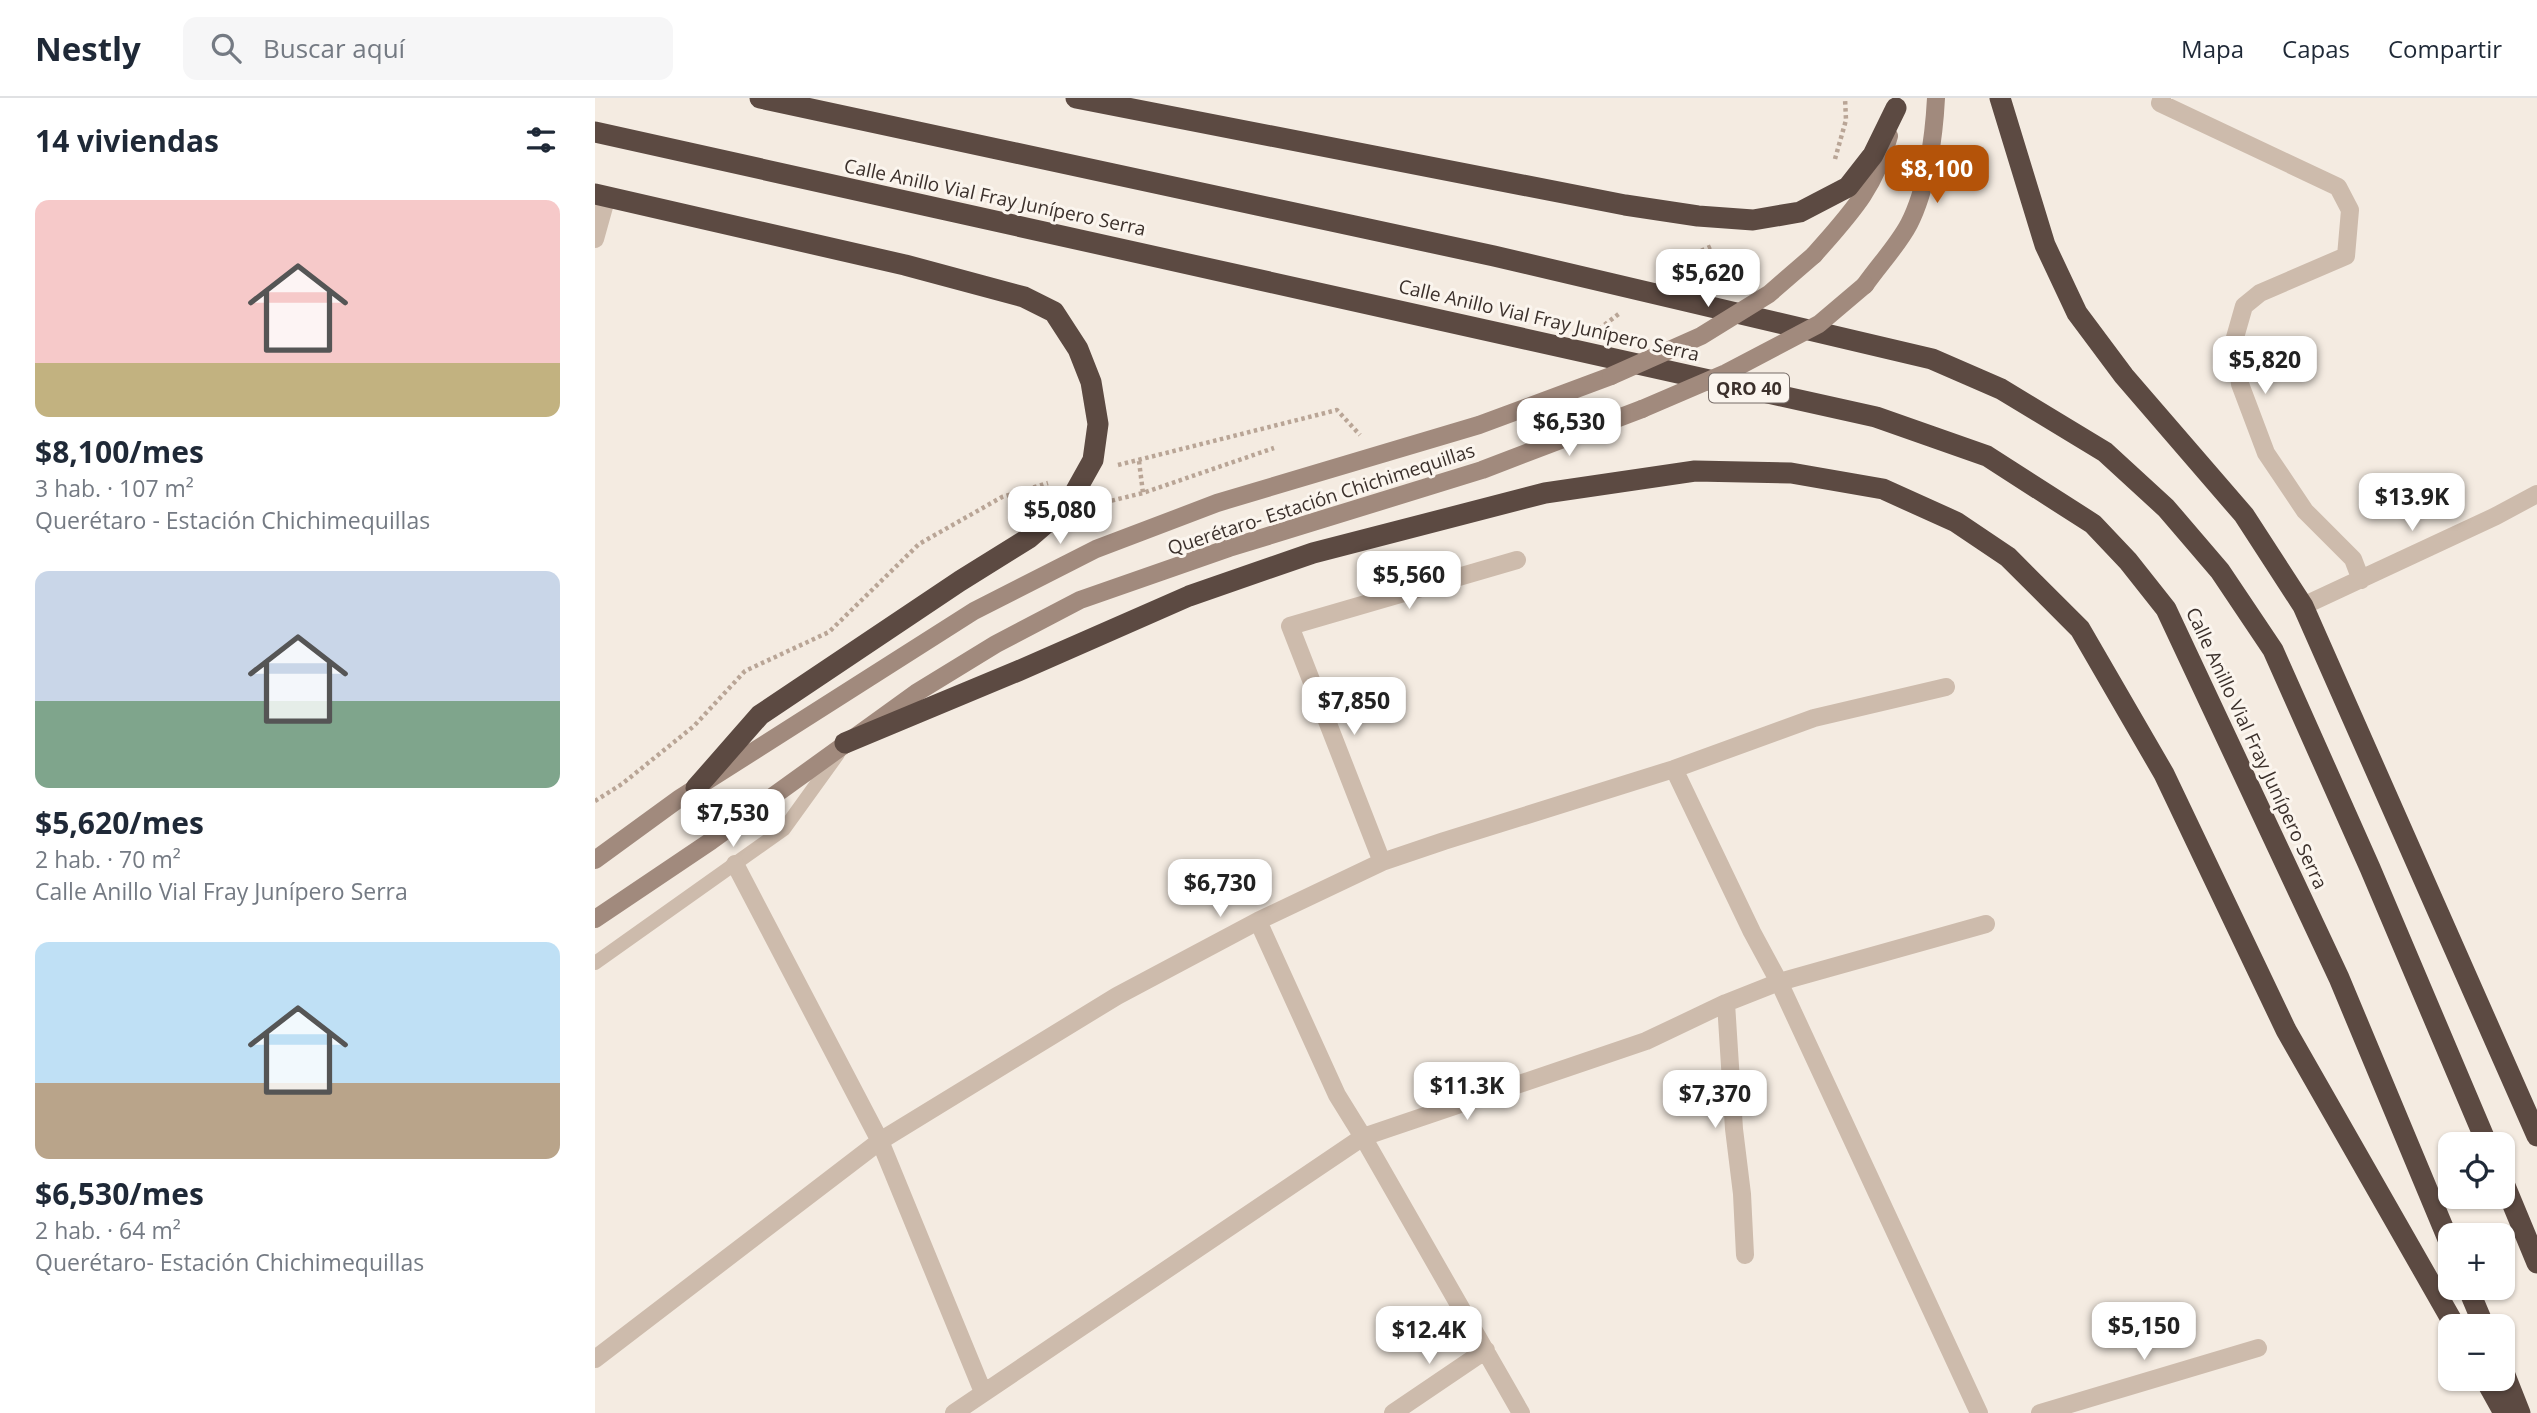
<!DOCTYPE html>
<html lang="es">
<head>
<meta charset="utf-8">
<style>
  :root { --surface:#fff; --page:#f6f6f7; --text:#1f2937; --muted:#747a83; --line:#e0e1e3; --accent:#b45309 }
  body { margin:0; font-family:"Open Sans",sans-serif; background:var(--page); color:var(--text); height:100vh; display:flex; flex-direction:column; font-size:26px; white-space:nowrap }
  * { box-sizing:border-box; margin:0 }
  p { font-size:23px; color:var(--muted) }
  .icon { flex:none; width:38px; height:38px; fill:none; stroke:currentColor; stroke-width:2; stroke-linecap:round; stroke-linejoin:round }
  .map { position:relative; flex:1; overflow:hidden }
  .drawer { display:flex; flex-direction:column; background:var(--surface); width:595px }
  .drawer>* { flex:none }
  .buttons { position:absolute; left:1843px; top:1034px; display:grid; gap:14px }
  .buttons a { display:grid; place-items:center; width:77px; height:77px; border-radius:14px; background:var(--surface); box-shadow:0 2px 5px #0004; font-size:35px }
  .price { position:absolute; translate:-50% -60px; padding:0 16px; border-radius:14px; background:#fff; color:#222; font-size:23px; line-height:46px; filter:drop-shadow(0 2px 4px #0008) }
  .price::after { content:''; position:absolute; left:50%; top:42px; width:21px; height:16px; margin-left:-10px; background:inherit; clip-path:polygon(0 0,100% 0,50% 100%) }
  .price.selected { background:var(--accent); color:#fff }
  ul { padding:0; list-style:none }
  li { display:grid; align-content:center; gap:14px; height:371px; padding:0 35px }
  li span { display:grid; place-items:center; height:217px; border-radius:14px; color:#555 }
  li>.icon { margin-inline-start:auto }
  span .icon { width:126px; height:126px; fill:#fffc; stroke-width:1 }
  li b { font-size:30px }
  h2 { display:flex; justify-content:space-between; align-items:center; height:84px; padding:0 35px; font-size:30px }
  header { display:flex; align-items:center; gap:42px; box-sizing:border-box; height:98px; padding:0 35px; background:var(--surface); border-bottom:2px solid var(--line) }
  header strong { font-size:33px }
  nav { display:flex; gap:38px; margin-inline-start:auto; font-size:24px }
  .search { width:490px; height:63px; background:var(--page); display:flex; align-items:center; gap:18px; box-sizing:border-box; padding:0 24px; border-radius:14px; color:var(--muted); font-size:26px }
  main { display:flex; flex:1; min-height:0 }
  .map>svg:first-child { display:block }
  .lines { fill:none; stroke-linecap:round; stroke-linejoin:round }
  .path { stroke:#b9a596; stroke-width:4.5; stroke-dasharray:3.5 3.5; stroke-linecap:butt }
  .lane { stroke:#cdbbac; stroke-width:14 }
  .street { stroke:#cdbbac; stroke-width:18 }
  .secondary { stroke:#a18a7d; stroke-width:18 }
  .highway { stroke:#5c4a42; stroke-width:21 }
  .secondary-bridge { stroke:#a18a7d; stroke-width:18 }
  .labels { text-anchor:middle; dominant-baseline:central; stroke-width:6; stroke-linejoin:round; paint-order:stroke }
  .shield { fill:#fbf5ee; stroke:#756b66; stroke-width:2 }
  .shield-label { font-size:18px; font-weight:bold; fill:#3b302b }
  .street-label { font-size:19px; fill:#3b302b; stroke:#fbf5ee }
</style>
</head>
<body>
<header>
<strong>Nestly</strong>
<div class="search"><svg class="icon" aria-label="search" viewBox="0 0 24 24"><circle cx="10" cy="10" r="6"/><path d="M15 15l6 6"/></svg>Buscar aquí</div>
<nav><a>Mapa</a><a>Capas</a><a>Compartir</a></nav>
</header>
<main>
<section class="drawer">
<h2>14 viviendas<svg class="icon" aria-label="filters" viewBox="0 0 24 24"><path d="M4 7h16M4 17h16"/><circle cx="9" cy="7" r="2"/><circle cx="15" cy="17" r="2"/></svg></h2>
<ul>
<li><span style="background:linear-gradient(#f6c9c9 75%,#c2b280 0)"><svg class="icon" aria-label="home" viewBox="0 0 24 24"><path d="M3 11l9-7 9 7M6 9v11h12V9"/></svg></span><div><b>$8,100/mes</b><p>3 hab. · 107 m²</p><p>Querétaro - Estación Chichimequillas</p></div></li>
<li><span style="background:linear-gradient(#c9d6e8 60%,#7fa58c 0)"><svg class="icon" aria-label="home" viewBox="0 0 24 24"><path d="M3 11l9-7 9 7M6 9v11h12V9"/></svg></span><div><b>$5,620/mes</b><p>2 hab. · 70 m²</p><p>Calle Anillo Vial Fray Junípero Serra</p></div></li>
<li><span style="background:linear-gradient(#bfe0f5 65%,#b9a48a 0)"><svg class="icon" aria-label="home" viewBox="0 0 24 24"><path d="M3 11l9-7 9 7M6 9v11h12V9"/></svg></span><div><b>$6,530/mes</b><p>2 hab. · 64 m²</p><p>Querétaro- Estación Chichimequillas</p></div></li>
</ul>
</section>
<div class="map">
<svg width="1942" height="1315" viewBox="0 0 1942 1315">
  <rect width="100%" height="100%" fill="#f4ebe1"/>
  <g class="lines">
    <path class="path" d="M1240,61L1251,22L1250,0
      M1078,173L1099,156L1117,148
      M1004,231L1025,215
      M544,363L548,395
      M523,367L742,312L765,337
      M503,406L548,395L679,350
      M0,703L27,686L99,628L150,573L234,534L324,446L407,399L453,385"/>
    <path class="lane" d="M0,865L189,731L243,656"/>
    <path class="street" d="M1567,0L1565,5L1743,89L1755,112L1751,158L1665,195L1649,208L1639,243L1645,286L1671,355L1710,413L1758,461L1766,482
      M0,141L12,98
      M1708,508L1901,418L1942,396
      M1079,671L1157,834L1184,884L1384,1315
      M787,764L695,528L922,462
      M140,766L285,1043L388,1294
      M663,823L742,997L768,1039L926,1315
      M1131,905L1139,1031L1147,1096L1150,1157
      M0,1261L285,1043L522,898L663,823L787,764L849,743L1079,671L1219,620L1351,589
      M359,1315L768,1039L1051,943L1131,905L1184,884L1391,826
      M798,1315L891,1252
      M1445,1315L1663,1250"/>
    <path class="secondary" d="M1219,157C1254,117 1280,91 1294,38
      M1270,187C1284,167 1303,147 1314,126C1332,91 1339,39 1341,0
      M0,762L85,700L379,513L501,451L622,405L884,327L1016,278
      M0,821L116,743L321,595L401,546L485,502L634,450L887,372L1047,311"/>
    <path class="highway" d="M165,0L899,158L1337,261L1406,291L1510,354L1571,410L1625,473L1678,552L1775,770L1892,1046
      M481,0L1030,107L1103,118L1158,122L1205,114L1253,89L1278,57L1301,10
      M1405,0L1450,147L1482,215L1529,278L1649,417L1708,508L1942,1038
      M0,34L1281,319L1392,358L1498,426L1533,463L1571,511L1744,880L1855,1146
      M0,96L310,167L429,199L459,214L483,251L496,284L503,326L498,362L479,396L463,415L434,440L365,483L165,617L101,690
      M250,645L423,573L594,498L718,455L950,395L1100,373L1196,375L1288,391L1361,424L1413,459L1485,531L1569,676L1691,932L1860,1228
      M1908,1083L1942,1165
      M1873,1190L1889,1228
      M1908,1272L1925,1315
      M1890,1281L1909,1315"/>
    <path class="secondary-bridge" d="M1016,278L1106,238L1174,196L1219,157
      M1047,311L1131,275L1224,226L1270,187"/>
  </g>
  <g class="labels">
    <rect class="shield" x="1114" y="275.5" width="80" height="29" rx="5"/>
    <g class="shield-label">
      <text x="1154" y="290">QRO 40</text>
    </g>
    <g class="street-label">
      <text transform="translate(400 99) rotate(12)">Calle Anillo Vial Fray Junípero Serra</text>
      <text transform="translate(954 222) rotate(13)">Calle Anillo Vial Fray Junípero Serra</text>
      <text transform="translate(726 401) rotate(-18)">Querétaro- Estación Chichimequillas</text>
      <text transform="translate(1662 650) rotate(65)">Calle Anillo Vial Fray Junípero Serra</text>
    </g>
  </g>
</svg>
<div class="buttons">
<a><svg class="icon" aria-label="locate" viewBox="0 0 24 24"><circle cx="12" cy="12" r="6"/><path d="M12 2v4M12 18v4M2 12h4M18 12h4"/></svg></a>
<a>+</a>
<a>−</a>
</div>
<b class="price selected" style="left:1342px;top:107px">$8,100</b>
<b class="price" style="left:1113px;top:211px">$5,620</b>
<b class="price" style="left:1670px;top:298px">$5,820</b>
<b class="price" style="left:974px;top:360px">$6,530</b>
<b class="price" style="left:1817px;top:435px">$13.9K</b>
<b class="price" style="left:465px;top:448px">$5,080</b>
<b class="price" style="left:814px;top:513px">$5,560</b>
<b class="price" style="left:759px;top:639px">$7,850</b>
<b class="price" style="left:138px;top:751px">$7,530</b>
<b class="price" style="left:625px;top:821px">$6,730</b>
<b class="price" style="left:872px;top:1024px">$11.3K</b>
<b class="price" style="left:1120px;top:1032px">$7,370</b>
<b class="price" style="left:1549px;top:1264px">$5,150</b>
<b class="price" style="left:834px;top:1268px">$12.4K</b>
</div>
</main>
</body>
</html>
